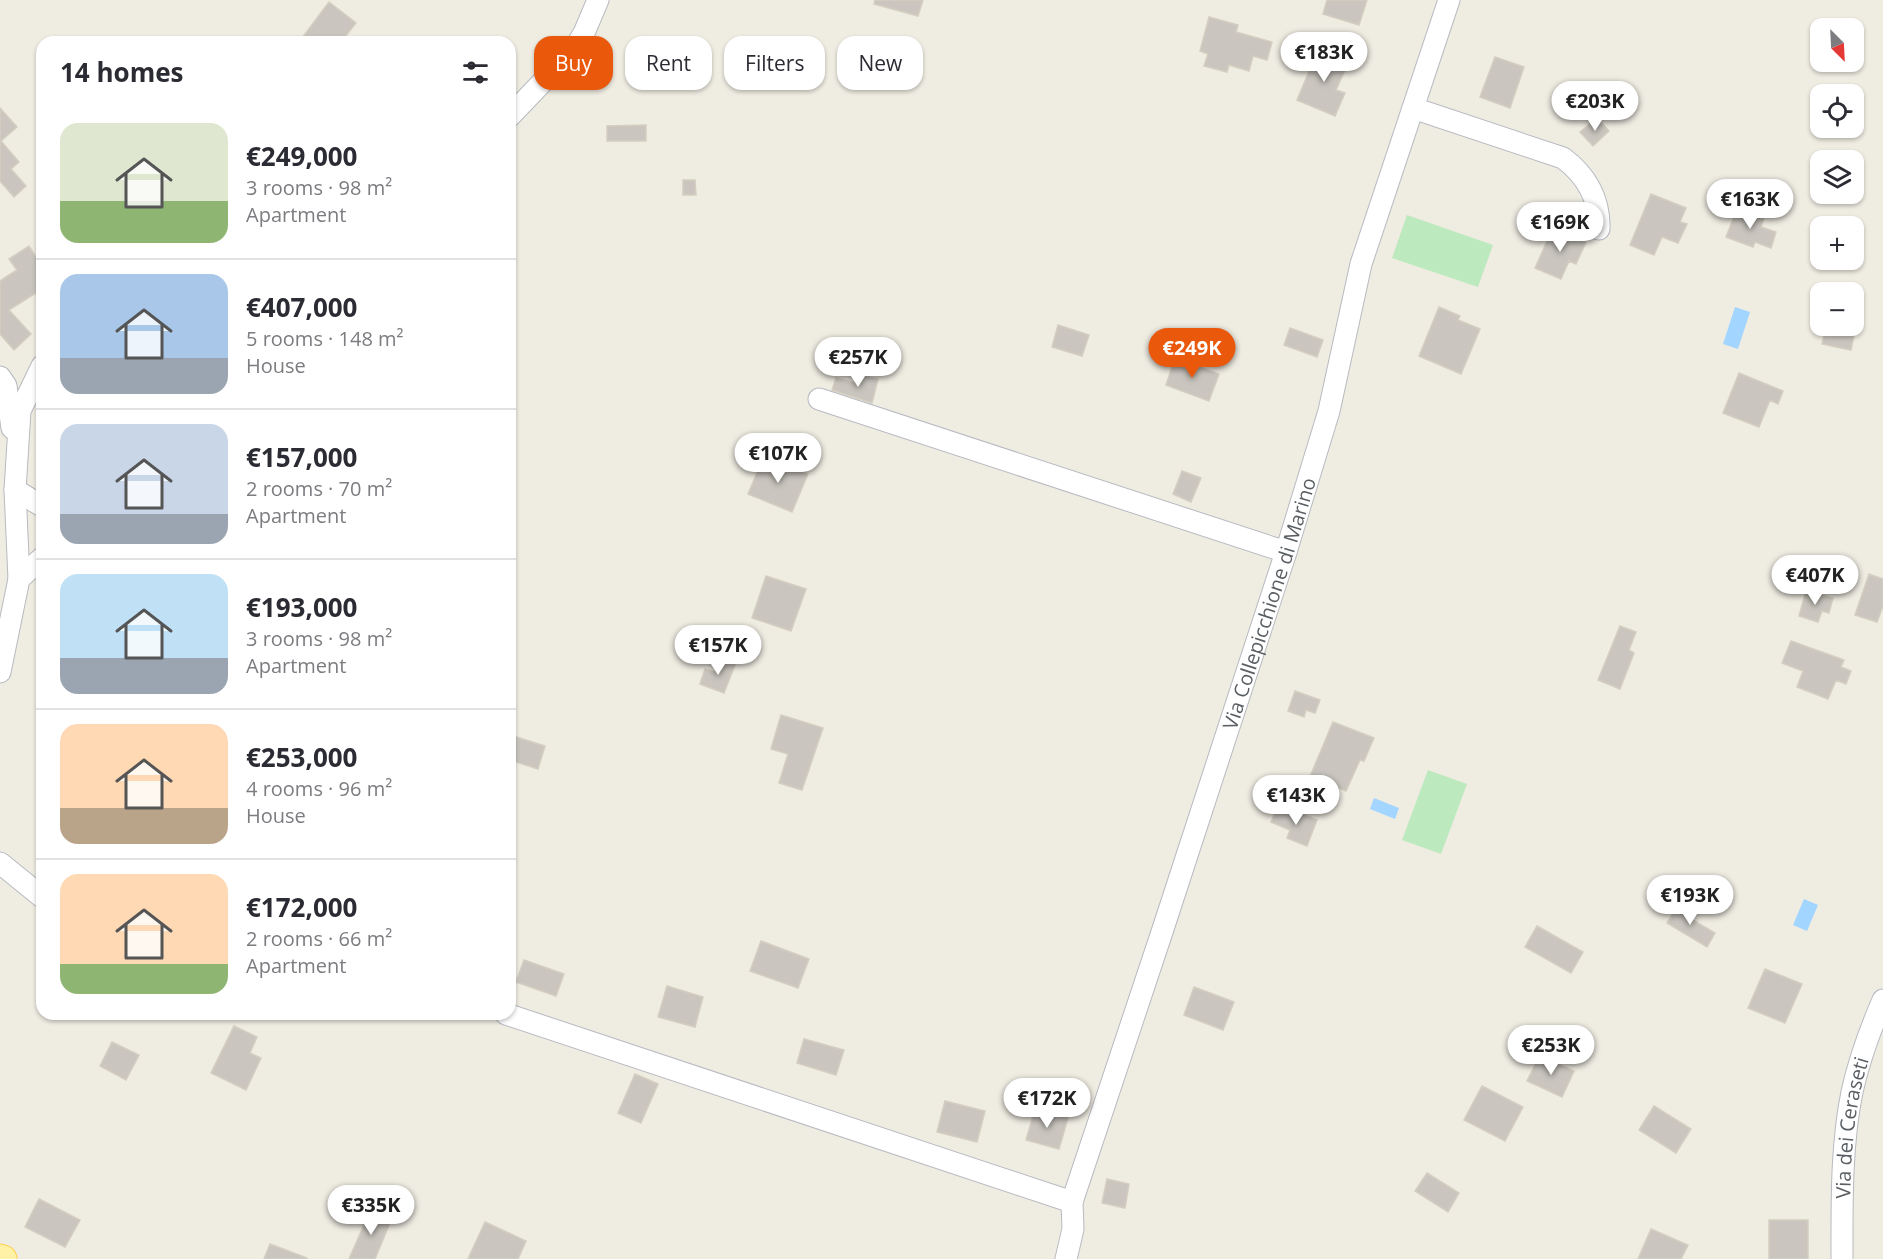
<!DOCTYPE html>
<html lang="en">
<head>
<meta charset="utf-8">
<style>
  :root { --surface:#fff; --page:#f2f2f3; --text:#2b2b33; --muted:#7c7c81; --line:#e1e1e2; --accent:#ea580c }
  body { margin:0; font-family:"Open Sans",sans-serif; background:var(--page); color:var(--text); height:100vh; display:flex; flex-direction:column; font-size:22px; white-space:nowrap }
  * { box-sizing:border-box; margin:0 }
  p { font-size:20px; color:var(--muted) }
  .icon { flex:none; width:33px; height:33px; fill:none; stroke:currentColor; stroke-width:2; stroke-linecap:round; stroke-linejoin:round }
  .map { position:relative; flex:1; overflow:hidden }
  .side { position:absolute; left:36px; top:36px; width:480px; height:984px; display:flex; flex-direction:column; background:var(--surface); border-radius:18px; box-shadow:0 2px 4px #0004 }
  .side>* { flex:none }
  .top-card { position:absolute; left:534px; top:36px; width:570px; height:54px; display:flex; gap:12px }
  .needle { width:39px; rotate:156deg }
  .buttons { position:absolute; left:1810px; top:18px; display:grid; gap:12px }
  .buttons a { display:grid; place-items:center; width:54px; height:54px; border-radius:12px; background:var(--surface); box-shadow:0 2px 4px #0004; font-size:30px }
  .price { position:absolute; translate:-50% -51px; padding:0 14px; border-radius:21px; background:#fff; color:#222; font-size:20px; line-height:39px; filter:drop-shadow(0 2px 3px #0008) }
  .price::after { content:''; position:absolute; left:50%; top:36px; width:18px; height:14px; margin-left:-9px; background:inherit; clip-path:polygon(0 0,100% 0,50% 100%) }
  .price.on { background:var(--accent); color:#fff }
  ul { padding:0; list-style:none }
  li { display:flex; align-items:center; gap:18px; height:150px; padding:0 24px }
  li+li { border-top:2px solid var(--line) }
  li span { display:grid; place-items:center; flex:none; width:168px; height:120px; border-radius:18px; color:#555 }
  li>.icon { margin-inline-start:auto }
  span .icon { width:72px; height:72px; fill:#fffc; stroke-width:1 }
  li b { font-size:26px }
  h2 { display:flex; justify-content:space-between; align-items:center; height:72px; padding:0 24px; font-size:26px }
  .tag { padding:0 21px; border-radius:18px; background:var(--surface); box-shadow:0 2px 4px #0004; font-size:21px; line-height:54px }
  .tag.on { background:var(--accent); color:#fff }
  .map>svg:first-child { display:block }
  .green { fill:#bce9bd }
  .water { fill:#a2d5ff }
  .building { fill:#cac6bf; stroke:#d4cec0; stroke-width:1.5 }
  .lines { fill:none; stroke-linecap:round; stroke-linejoin:round }
  .minor-casing { stroke:#b7bac0; stroke-width:23 }
  .major-casing { stroke:#fecf4c; stroke-width:29 }
  .minor { stroke:#fff; stroke-width:21 }
  .major { stroke:#fff2a7; stroke-width:27 }
  .labels { text-anchor:middle; dominant-baseline:central; stroke-width:6; stroke-linejoin:round; paint-order:stroke }
  .street-label { font-size:20px; fill:#5a5f64; stroke:#fff }
</style>
</head>
<body>
<div class="map">
<svg width="1883" height="1259" viewBox="0 0 1883 1259">
  <rect width="100%" height="100%" fill="#efece2"/>
  <path class="green" d="M1407,215L1493,245L1478,287L1392,258Z
    M1428,770L1467,784L1441,854L1402,840Z"/>
  <path class="water" d="M1735,307L1750,312L1738,349L1723,344Z
    M1374,798L1399,808L1395,819L1370,809Z
    M1804,899L1818,905L1807,931L1793,925Z"/>
  <path class="building" d="M875,0H923L918,16L874,4Z
    M1327,0H1367L1359,25L1323,14Z
    M329,2L356,23L341,42H299Z
    M1209,17L1238,25L1236,32L1272,42L1267,60L1253,56L1249,71L1229,65L1227,72L1204,66L1208,54L1200,51Z
    M1319,48L1349,61L1336,90L1345,93L1335,116L1297,100Z
    M1495,57L1524,67L1510,108L1480,97Z
    M0,108L17,127L1,141L19,162L11,169L26,186L14,197L0,181Z
    M1597,118L1609,131L1593,146L1580,132Z
    M646,125V141H607V126Z
    M683,180H695L696,195H683Z
    M1651,194L1686,208L1680,222L1687,224L1678,243L1662,237L1654,255L1630,245Z
    M1737,209L1764,218L1761,227L1776,232L1771,248L1755,242L1753,247L1726,237Z
    M1553,228L1586,242L1576,264L1569,261L1561,279L1535,268Z
    M29,246L42,267V289L9,310L31,334L14,350L0,334V281L17,270L9,259Z
    M1439,307L1460,316L1458,320L1480,329L1461,374L1419,356Z
    M1058,325L1089,335L1082,356L1052,347Z
    M1826,326H1856L1851,350L1822,344Z
    M1290,328L1323,340L1317,357L1284,345Z
    M1175,358L1219,374L1209,401L1166,385Z
    M1739,373L1783,391L1778,404L1770,400L1759,427L1723,413Z
    M861,375L878,379L872,403L832,390L836,378L856,383Z
    M764,456L808,474L792,512L748,494Z
    M1182,471L1201,478L1191,502L1173,494Z
    M1869,574L1883,579V606L1877,622L1855,615Z
    M766,576L806,589L791,631L752,618Z
    M1806,591L1833,598L1829,613L1822,611L1818,622L1799,616Z
    M1620,626L1636,632L1629,650L1634,653L1620,689L1598,680Z
    M1791,641L1844,660L1841,667L1851,671L1846,684L1836,680L1828,699L1797,687L1803,671L1782,663Z
    M719,659L735,665L724,693L700,684L705,669L715,672Z
    M1295,691L1320,700L1315,713L1306,710L1304,717L1288,711Z
    M781,715L823,728L802,790L779,783L788,754L771,749Z
    M1333,722L1374,738L1364,761L1360,760L1346,791L1337,787L1332,797L1306,786Z
    M513,736L545,746L538,769L510,760V746Z
    M1276,810L1291,815L1293,810L1317,820L1307,846L1287,838L1290,830L1271,822Z
    M1680,902L1691,908L1686,916L1715,933L1707,947L1667,923Z
    M1537,926L1583,952L1571,973L1525,947Z
    M761,941L809,959L798,988L750,971Z
    M524,960L564,974L556,996L516,982Z
    M1765,969L1802,984L1785,1023L1748,1008Z
    M667,986L703,997L695,1027L658,1017Z
    M1194,987L1234,1002L1223,1030L1184,1015Z
    M234,1026L257,1037L250,1053L261,1058L246,1090L211,1073Z
    M804,1039L844,1050L836,1075L797,1063Z
    M112,1042L139,1055L126,1080L100,1066Z
    M1540,1055L1574,1071L1562,1097L1527,1081Z
    M635,1074L658,1084L641,1123L618,1113Z
    M1482,1086L1523,1107L1505,1141L1464,1120Z
    M945,1101L985,1111L977,1142L937,1132Z
    M1654,1106L1691,1129L1676,1153L1639,1130Z
    M1035,1109L1068,1118L1059,1149L1026,1140Z
    M1427,1173L1459,1193L1448,1212L1415,1191Z
    M1107,1179L1129,1184L1125,1208L1102,1203Z
    M39,1199L80,1220L65,1247L25,1227Z
    M371,1209L392,1218L375,1259H349Z
    M1769,1220H1808V1259H1769Z
    M485,1222L526,1241L518,1259H468Z
    M1651,1229L1688,1245L1681,1259H1638Z
    M270,1244L307,1258V1259H264Z"/>
  <g class="lines">
    <defs>
      <g id="minor">
        <path d="M1413,108L1563,158C1586,175 1600,199 1599,229"/>
        <path d="M510,116L575,48L584,33L598,0"/>
        <path d="M0,377L6,386L12,428"/>
        <path d="M819,399L1286,552"/>
        <path d="M15,490L42,506"/>
        <path d="M19,579L15,490L20,411L42,366"/>
        <path d="M0,672L19,579L42,558"/>
        <path d="M0,863L42,897"/>
        <path d="M506,1014L1072,1202"/>
        <path id="s1" d="M1066,1259L1073,1229L1072,1202L1162,932L1286,552L1329,411L1361,264L1449,0"/>
        <path id="s2" d="M1842,1259C1842,1204 1841,1146 1852,1092C1859,1060 1870,1030 1883,1000"/>
      </g>
      <path id="major" d="M0,1258L3,1259"/>
    </defs>
    <use href="#minor" class="minor-casing"/>
    <use href="#major" class="major-casing"/>
    <use href="#minor" class="minor"/>
    <use href="#major" class="major"/>
  </g>
  <g class="labels">
    <g class="street-label">
      <text stroke="none"><textPath href="#s1" startOffset="688">Via Collepicchione di Marino</textPath></text>
      <text stroke="none"><textPath href="#s2" startOffset="132">Via dei Ceraseti</textPath></text>
    </g>
  </g>
</svg>
<div class="buttons">
<a><svg class="needle" viewBox="-14 -14 28 28"><path d="M0-13l5 13h-10z" fill="#e53935"/><path d="M0 13l5-13h-10z" fill="#7c7c81"/></svg></a>
<a><svg class="icon" aria-label="locate" viewBox="0 0 24 24"><circle cx="12" cy="12" r="6"/><path d="M12 2v4M12 18v4M2 12h4M18 12h4"/></svg></a>
<a><svg class="icon" aria-label="layers" viewBox="0 0 24 24"><path d="M12 4l9 5-9 5-9-5zM3 14l9 5 9-5"/></svg></a>
<a>+</a>
<a>−</a>
</div>
<b class="price" style="left:1324px;top:83px">€183K</b>
<b class="price" style="left:1595px;top:132px">€203K</b>
<b class="price" style="left:1750px;top:230px">€163K</b>
<b class="price" style="left:1560px;top:253px">€169K</b>
<b class="price on" style="left:1192px;top:379px">€249K</b>
<b class="price" style="left:858px;top:388px">€257K</b>
<b class="price" style="left:778px;top:484px">€107K</b>
<b class="price" style="left:1815px;top:606px">€407K</b>
<b class="price" style="left:718px;top:676px">€157K</b>
<b class="price" style="left:1296px;top:826px">€143K</b>
<b class="price" style="left:1690px;top:926px">€193K</b>
<b class="price" style="left:1551px;top:1076px">€253K</b>
<b class="price" style="left:1047px;top:1129px">€172K</b>
<b class="price" style="left:371px;top:1236px">€335K</b>
<div class="top-card">
<a class="tag on">Buy</a>
<a class="tag">Rent</a>
<a class="tag">Filters</a>
<a class="tag">New</a>
</div>
<section class="side">
<h2>14 homes<svg class="icon" aria-label="filters" viewBox="0 0 24 24"><path d="M4 7h16M4 17h16"/><circle cx="9" cy="7" r="2"/><circle cx="15" cy="17" r="2"/></svg></h2>
<ul>
<li><span style="background:linear-gradient(#dfe7d0 65%,#8fb573 0)"><svg class="icon" aria-label="home" viewBox="0 0 24 24"><path d="M3 11l9-7 9 7M6 9v11h12V9"/></svg></span><div><b>€249,000</b><p>3 rooms · 98 m²</p><p>Apartment</p></div></li>
<li><span style="background:linear-gradient(#a9c7e8 70%,#9aa5b1 0)"><svg class="icon" aria-label="home" viewBox="0 0 24 24"><path d="M3 11l9-7 9 7M6 9v11h12V9"/></svg></span><div><b>€407,000</b><p>5 rooms · 148 m²</p><p>House</p></div></li>
<li><span style="background:linear-gradient(#c9d6e8 75%,#9aa5b1 0)"><svg class="icon" aria-label="home" viewBox="0 0 24 24"><path d="M3 11l9-7 9 7M6 9v11h12V9"/></svg></span><div><b>€157,000</b><p>2 rooms · 70 m²</p><p>Apartment</p></div></li>
<li><span style="background:linear-gradient(#bfe0f5 70%,#9aa5b1 0)"><svg class="icon" aria-label="home" viewBox="0 0 24 24"><path d="M3 11l9-7 9 7M6 9v11h12V9"/></svg></span><div><b>€193,000</b><p>3 rooms · 98 m²</p><p>Apartment</p></div></li>
<li><span style="background:linear-gradient(#ffd9b3 70%,#b9a48a 0)"><svg class="icon" aria-label="home" viewBox="0 0 24 24"><path d="M3 11l9-7 9 7M6 9v11h12V9"/></svg></span><div><b>€253,000</b><p>4 rooms · 96 m²</p><p>House</p></div></li>
<li><span style="background:linear-gradient(#ffd9b3 75%,#8fb573 0)"><svg class="icon" aria-label="home" viewBox="0 0 24 24"><path d="M3 11l9-7 9 7M6 9v11h12V9"/></svg></span><div><b>€172,000</b><p>2 rooms · 66 m²</p><p>Apartment</p></div></li>
</ul>
</section>
</div>
</body>
</html>
